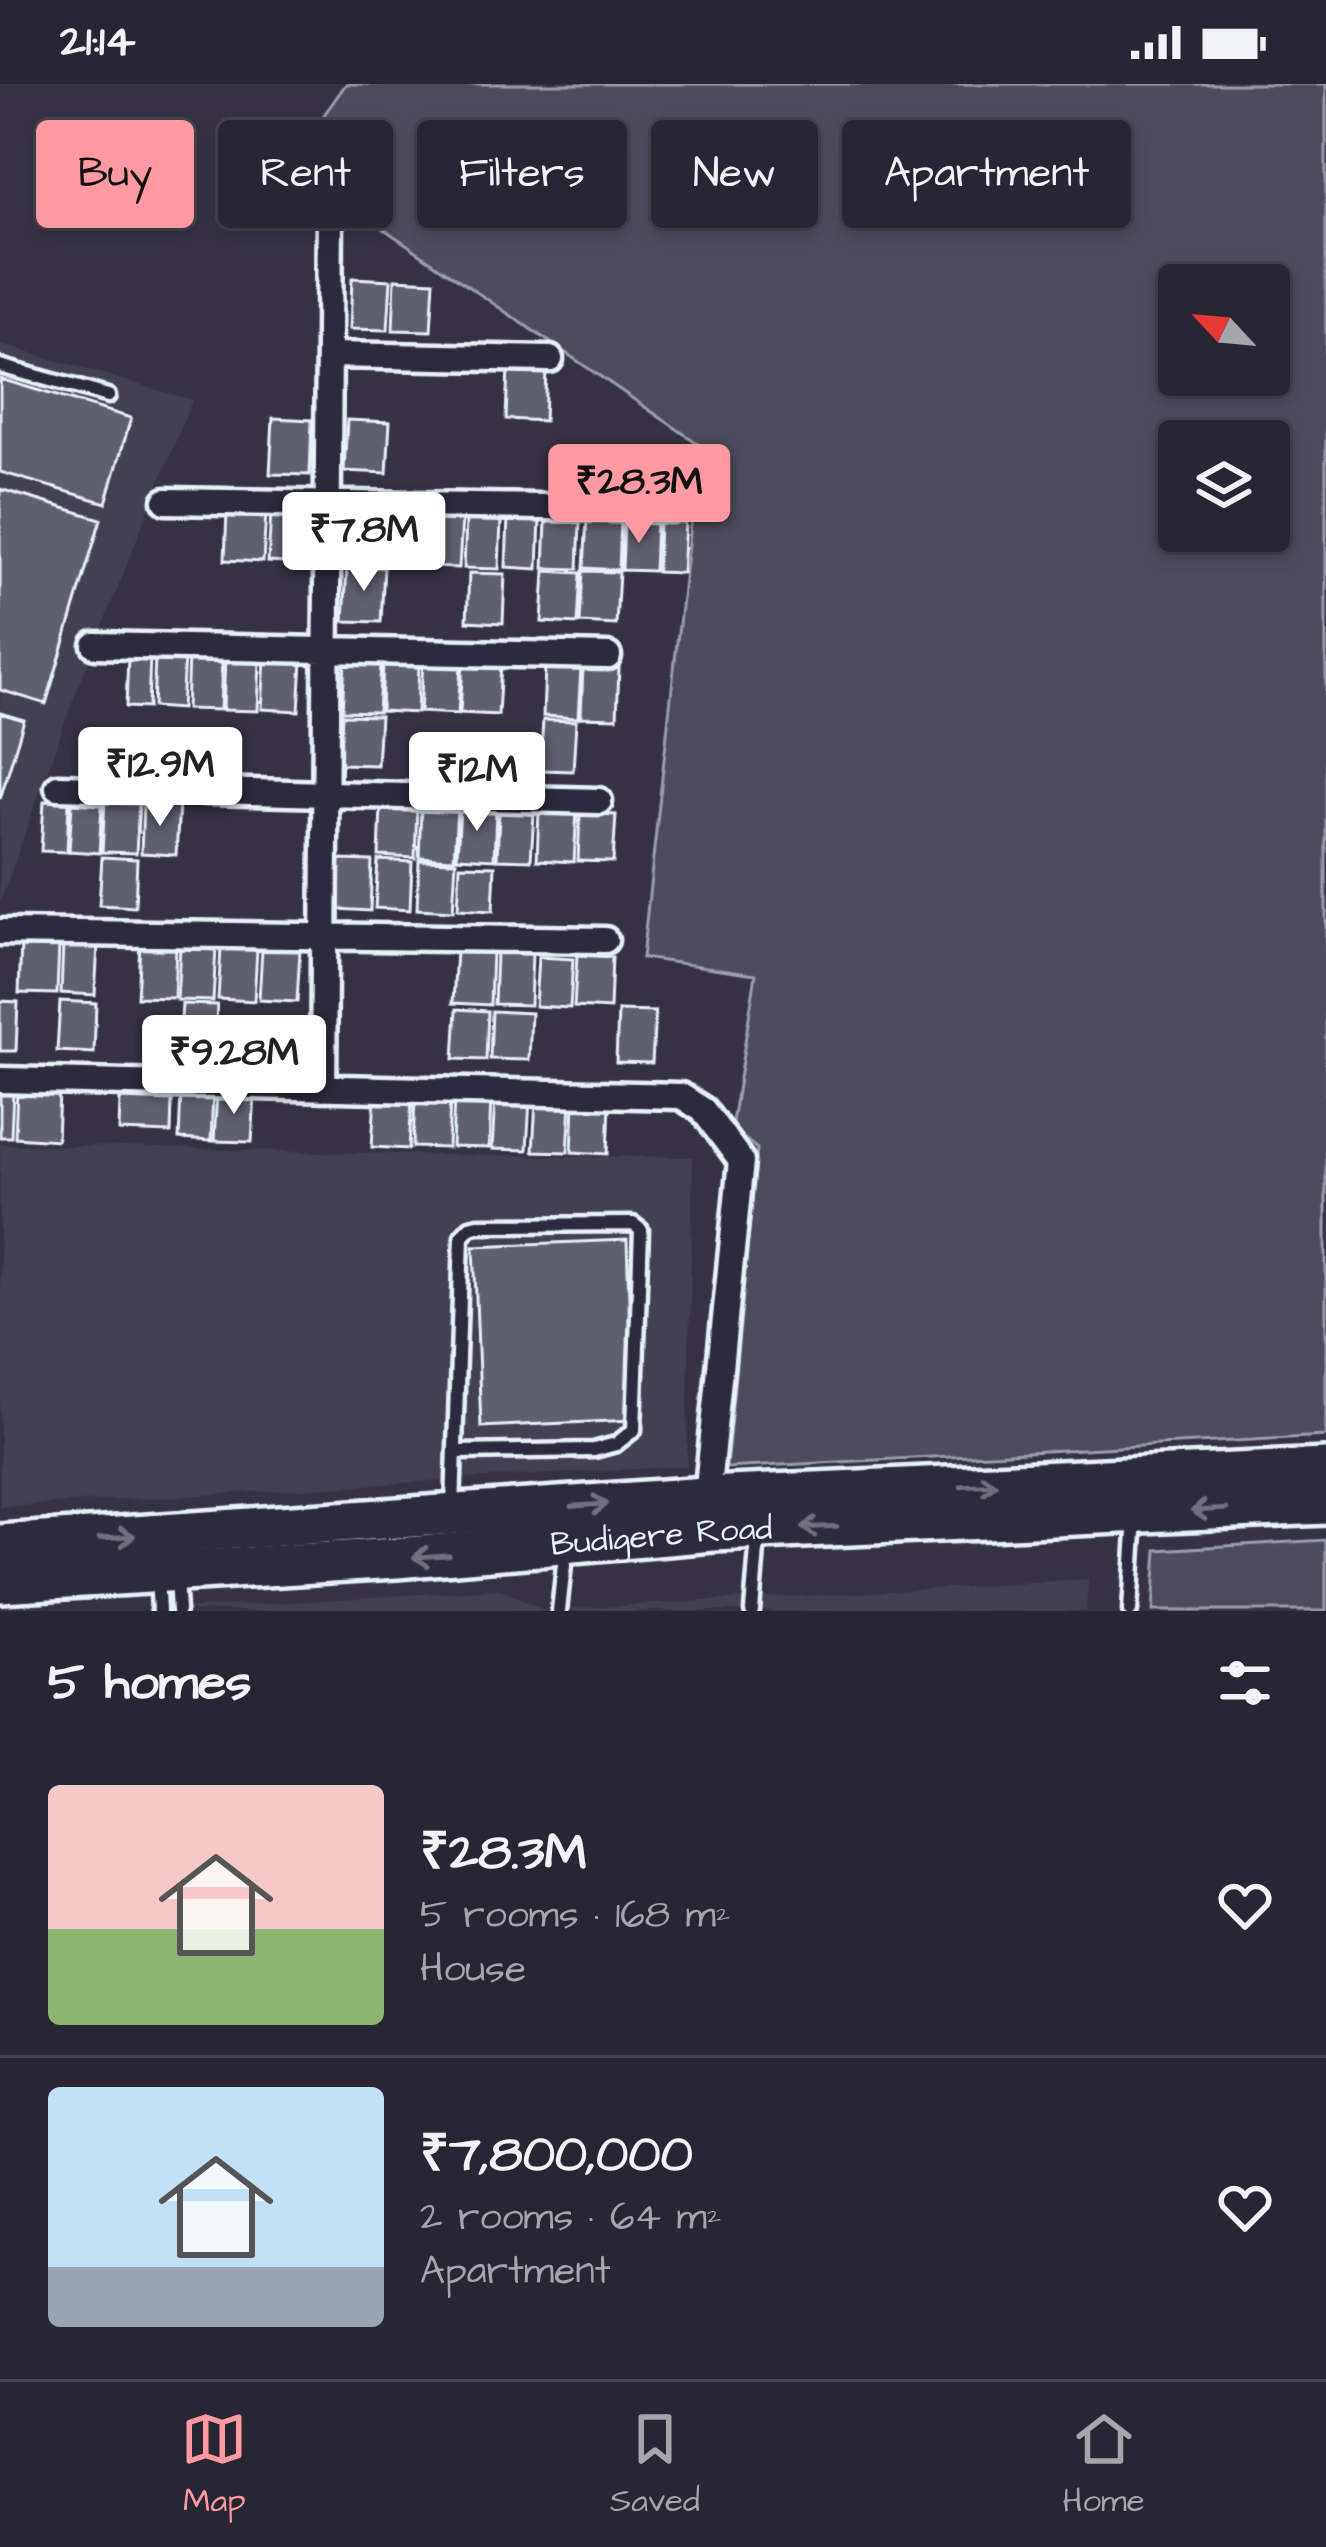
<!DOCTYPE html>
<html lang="en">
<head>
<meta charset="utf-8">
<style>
  :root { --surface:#282633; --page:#302e3b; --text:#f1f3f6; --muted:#a5a5ac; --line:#44434e; --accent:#ff9aa2 }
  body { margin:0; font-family:"Architects Daughter",sans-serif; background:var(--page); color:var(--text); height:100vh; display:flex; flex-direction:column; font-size:45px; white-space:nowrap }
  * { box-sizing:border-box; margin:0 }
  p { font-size:39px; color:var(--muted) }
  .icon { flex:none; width:66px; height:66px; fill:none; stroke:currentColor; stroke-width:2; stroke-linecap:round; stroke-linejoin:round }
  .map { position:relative; height:1527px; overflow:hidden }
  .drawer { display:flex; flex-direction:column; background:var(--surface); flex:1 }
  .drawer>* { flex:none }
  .guide { position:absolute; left:36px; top:36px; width:1254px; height:108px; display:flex; gap:24px }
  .needle { width:78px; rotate:296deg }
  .buttons { position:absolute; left:1158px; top:180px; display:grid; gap:24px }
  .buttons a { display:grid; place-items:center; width:132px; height:132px; border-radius:12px; background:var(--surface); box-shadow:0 6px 18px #0003,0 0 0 3px var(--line); font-size:60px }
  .price { position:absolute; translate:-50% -102px; padding:0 27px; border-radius:12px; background:#fff; color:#222; font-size:39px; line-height:78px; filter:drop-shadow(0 3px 6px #0008) }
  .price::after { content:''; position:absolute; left:50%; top:72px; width:36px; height:27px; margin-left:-18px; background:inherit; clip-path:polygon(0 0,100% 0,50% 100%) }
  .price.current { background:var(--accent); color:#111 }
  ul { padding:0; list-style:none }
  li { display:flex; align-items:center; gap:36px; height:300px; padding:0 48px }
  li+li { border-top:3px solid var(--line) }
  li span { display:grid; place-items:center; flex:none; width:336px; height:240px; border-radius:12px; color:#555 }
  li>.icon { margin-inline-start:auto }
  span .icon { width:144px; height:144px; fill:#fffc; stroke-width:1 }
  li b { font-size:51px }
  h2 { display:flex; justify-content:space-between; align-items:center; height:144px; padding:0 48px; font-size:51px }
  .chip { padding:0 42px; border-radius:12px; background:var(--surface); box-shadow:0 6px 18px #0003,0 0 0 3px var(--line); font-size:42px; line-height:108px }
  .chip.current { background:var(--accent); color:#111 }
  .status { display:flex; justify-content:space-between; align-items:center; height:84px; padding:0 60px; background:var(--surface); direction:ltr }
  .status svg { height:33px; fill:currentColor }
  .tabs { display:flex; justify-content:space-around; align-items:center; height:168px; border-top:3px solid var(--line); background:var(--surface); font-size:33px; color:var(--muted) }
  .tabs a { display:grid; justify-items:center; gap:6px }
  .tabs .current { color:var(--accent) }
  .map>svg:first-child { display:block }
  .built { fill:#433f51 }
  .green { fill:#4d4b5c; stroke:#9a9eaa; stroke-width:3; fill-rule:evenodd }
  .building { fill:#605e6e; stroke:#e8f1f8; stroke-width:3 }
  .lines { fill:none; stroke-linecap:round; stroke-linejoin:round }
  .service-casing { stroke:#e8f1f8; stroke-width:21 }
  .minor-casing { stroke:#e8f1f8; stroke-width:33 }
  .primary-casing { stroke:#e8f1f8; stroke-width:48 }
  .service { stroke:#2f2a3d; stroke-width:12 }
  .minor { stroke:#2f2a3d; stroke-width:24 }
  .primary { stroke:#2f2a3d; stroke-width:39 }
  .oneway { stroke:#70707e }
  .labels { text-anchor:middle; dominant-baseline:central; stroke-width:10; stroke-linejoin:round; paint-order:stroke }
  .street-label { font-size:33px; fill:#e8f1f8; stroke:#2f2a3d }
</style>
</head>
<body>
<div class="status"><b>21:14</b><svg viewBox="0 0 49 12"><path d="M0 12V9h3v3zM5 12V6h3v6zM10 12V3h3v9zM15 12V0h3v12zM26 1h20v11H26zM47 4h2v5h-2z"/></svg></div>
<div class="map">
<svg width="1326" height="1527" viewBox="0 0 1326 1527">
  <rect width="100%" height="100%" fill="#363244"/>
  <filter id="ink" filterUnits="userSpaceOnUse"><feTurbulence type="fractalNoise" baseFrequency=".00833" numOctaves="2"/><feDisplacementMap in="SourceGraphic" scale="24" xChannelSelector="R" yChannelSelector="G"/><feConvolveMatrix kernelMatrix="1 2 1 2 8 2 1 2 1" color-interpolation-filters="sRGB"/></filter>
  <g filter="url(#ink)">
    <path class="built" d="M0,260L192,316L67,632L0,819Z
      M0,1060L443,1071L693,1073L687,1382L0,1423Z
      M1088,1496L1086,1527H150L500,1505L542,1526Z"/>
    <path class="green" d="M346,0H1326V1352L726,1384L757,1065L731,1044L756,890L642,874L699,360L289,80ZM1179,201H1269V291H1179ZM1179,357H1269V447H1179Z
      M1326,1456V1527H1153L1157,1466Z"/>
    <path class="building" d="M352,194L391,196L388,246L350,245Z
      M395,195L434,197L431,247L393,246Z
      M508,282L546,284L544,337L506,335Z
      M0,295L131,334L106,419L0,388Z
      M273,334L312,336L310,391L270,390Z
      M347,336L390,338L387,389L344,387Z
      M0,405L101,435L46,620L0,606Z
      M227,427L266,428L263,478L225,476Z
      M271,427L308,429L305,480L268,478Z
      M508,432L540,434L538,485L506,483Z
      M424,434L462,435L459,484L422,483Z
      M587,435L621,436L619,486L584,484Z
      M466,436L501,437L499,485L464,484Z
      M546,437L580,439L578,485L544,484Z
      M624,437L656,438L654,487L622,486Z
      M659,438L685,439L682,489L657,488Z
      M347,482L384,484L381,538L344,537Z
      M545,487L581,489L578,540L542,538Z
      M583,487L619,488L616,541L580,539Z
      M469,489L505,490L503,539L467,537Z
      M188,571L222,573L220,626L186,625Z
      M128,572L150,573L148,624L126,623Z
      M155,572L184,573L181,625L153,623Z
      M225,574L260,576L258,627L223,626Z
      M265,575L302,577L299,627L262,625Z
      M345,578L381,580L378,628L342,627Z
      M383,578L419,580L417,629L381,627Z
      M423,578L461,580L458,630L420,628Z
      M463,578L501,580L498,631L460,629Z
      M583,582L619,584L617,634L581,633Z
      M545,583L581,584L578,634L543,632Z
      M0,629L24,636L0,715Z
      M342,631L380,632L377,681L339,680Z
      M543,636L576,637L573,687L540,686Z
      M105,716L139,718L136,769L102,768Z
      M44,717L69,718L67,768L41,767Z
      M72,719L102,721L99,769L69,767Z
      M143,719L179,720L176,771L141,769Z
      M381,722L417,723L415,774L379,772Z
      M421,723L457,724L454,775L419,773Z
      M460,725L496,727L494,775L457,773Z
      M539,726L577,727L574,778L537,776Z
      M499,728L534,730L531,776L497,775Z
      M580,729L616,731L613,778L578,777Z
      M102,773L137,775L135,823L99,821Z
      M340,776L372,777L370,827L337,825Z
      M378,776L412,778L410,826L375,824Z
      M419,776L456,777L453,827L417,825Z
      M460,781L495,782L493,827L458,825Z
      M21,859L59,861L57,910L19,909Z
      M63,859L98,861L95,911L61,909Z
      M140,861L176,862L174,914L137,913Z
      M180,863L216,865L213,917L177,916Z
      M221,864L257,866L254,917L218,915Z
      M262,864L300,866L297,918L259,916Z
      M456,866L492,868L490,921L453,919Z
      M496,869L532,870L530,921L494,920Z
      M577,871L612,873L610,925L574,923Z
      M538,873L573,875L570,924L535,922Z
      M0,917L18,918L16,967H0Z
      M60,917L96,919L94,969L57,967Z
      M182,920L217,921L214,970L179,968Z
      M457,925L488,927L486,976L454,975Z
      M492,927L531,929L529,976L490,975Z
      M618,927L655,928L652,979L616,978Z
      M17,1006L59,1008L57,1056L15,1053Z
      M0,1007L13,1008L11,1053H0Z
      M181,1008L213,1009L211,1057L179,1055Z
      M217,1008L255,1010L252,1058L214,1057Z
      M375,1012L412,1014L409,1065L372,1063Z
      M415,1013L450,1015L448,1064L413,1063Z
      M454,1013L491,1014L489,1064L452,1063Z
      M120,1015L172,1017L171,1049L119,1047Z
      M495,1015L530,1016L527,1066L492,1065Z
      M536,1016L571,1018L568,1068L533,1067Z
      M574,1018L610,1019L608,1070L572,1068Z
      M627,1156L633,1336L481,1343L474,1162Z"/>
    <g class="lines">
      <defs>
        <path id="service" d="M0,282L108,312
          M453,1424L462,1152L470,1143L478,1141L633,1140L641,1146L634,1346L616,1360L594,1366L456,1368
          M157,1492L159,1527
          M176,1494L178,1527
          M559,1527L566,1463
          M752,1527L758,1453
          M1130,1527L1136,1432"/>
        <path id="minor" d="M329,271L550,275
          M166,417L672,425
          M95,561L608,572
          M58,703L599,717
          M0,848L605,856
          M0,996L681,1012L703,1026L741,1077L707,1413
          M323,1004L330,129"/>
        <g id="primary">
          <path d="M0,1461L707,1413L1326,1385"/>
          <path id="s1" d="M0,1498L396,1474L713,1447L1326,1420"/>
        </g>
      </defs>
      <use href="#service" class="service-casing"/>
      <use href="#minor" class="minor-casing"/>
      <use href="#primary" class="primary-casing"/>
      <use href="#service" class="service"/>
      <use href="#minor" class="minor"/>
      <use href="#primary" class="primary"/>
    </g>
    <defs><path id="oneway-shaft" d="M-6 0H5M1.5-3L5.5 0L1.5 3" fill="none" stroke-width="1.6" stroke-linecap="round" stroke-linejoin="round" transform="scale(3)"/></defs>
    <g class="oneway">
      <use href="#oneway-shaft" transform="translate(979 1401) rotate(-2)"/>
      <use href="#oneway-shaft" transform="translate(590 1421) rotate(-4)"/>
      <use href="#oneway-shaft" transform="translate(1209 1426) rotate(177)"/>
      <use href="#oneway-shaft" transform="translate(819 1443) rotate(178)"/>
      <use href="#oneway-shaft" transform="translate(117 1453) rotate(-4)"/>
      <use href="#oneway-shaft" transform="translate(431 1472) rotate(176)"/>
    </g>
  </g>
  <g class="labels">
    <g class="street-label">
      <text stroke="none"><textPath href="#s1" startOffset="663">Budigere Road</textPath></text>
    </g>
  </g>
</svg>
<div class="buttons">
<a><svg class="needle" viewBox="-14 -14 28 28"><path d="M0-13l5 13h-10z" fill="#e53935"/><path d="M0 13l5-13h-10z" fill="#a5a5ac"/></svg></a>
<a><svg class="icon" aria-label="layers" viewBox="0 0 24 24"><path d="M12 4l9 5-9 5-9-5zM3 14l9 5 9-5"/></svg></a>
</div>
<b class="price current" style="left:639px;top:462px">₹28.3M</b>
<b class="price" style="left:364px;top:510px">₹7.8M</b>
<b class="price" style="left:160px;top:745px">₹12.9M</b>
<b class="price" style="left:477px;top:750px">₹12M</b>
<b class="price" style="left:234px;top:1033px">₹9.28M</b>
<div class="guide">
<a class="chip current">Buy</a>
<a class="chip">Rent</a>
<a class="chip">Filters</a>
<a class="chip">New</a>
<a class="chip">Apartment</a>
</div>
</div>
<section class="drawer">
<h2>5 homes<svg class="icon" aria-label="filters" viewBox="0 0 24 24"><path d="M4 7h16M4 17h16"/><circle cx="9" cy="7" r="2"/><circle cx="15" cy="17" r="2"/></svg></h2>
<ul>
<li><span style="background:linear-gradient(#f6c9c9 60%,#8fb573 0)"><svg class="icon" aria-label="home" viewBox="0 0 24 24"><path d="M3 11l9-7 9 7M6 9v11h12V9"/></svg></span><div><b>₹28.3M</b><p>5 rooms · 168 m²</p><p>House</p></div><svg class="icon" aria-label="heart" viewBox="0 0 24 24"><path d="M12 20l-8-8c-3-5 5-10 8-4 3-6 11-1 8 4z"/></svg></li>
<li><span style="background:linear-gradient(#bfe0f5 75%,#9aa5b1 0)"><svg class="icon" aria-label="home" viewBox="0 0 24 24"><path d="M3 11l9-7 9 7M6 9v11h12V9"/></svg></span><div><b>₹7,800,000</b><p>2 rooms · 64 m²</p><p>Apartment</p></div><svg class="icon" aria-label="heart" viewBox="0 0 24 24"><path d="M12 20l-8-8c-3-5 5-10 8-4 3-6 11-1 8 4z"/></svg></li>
</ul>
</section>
<nav class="tabs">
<a class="current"><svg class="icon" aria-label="map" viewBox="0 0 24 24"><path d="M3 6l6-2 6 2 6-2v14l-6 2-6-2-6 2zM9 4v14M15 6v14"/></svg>Map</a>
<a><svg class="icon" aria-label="saved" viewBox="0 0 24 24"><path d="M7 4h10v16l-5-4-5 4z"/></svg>Saved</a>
<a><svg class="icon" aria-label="home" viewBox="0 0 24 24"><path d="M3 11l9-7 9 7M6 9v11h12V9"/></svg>Home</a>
</nav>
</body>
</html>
